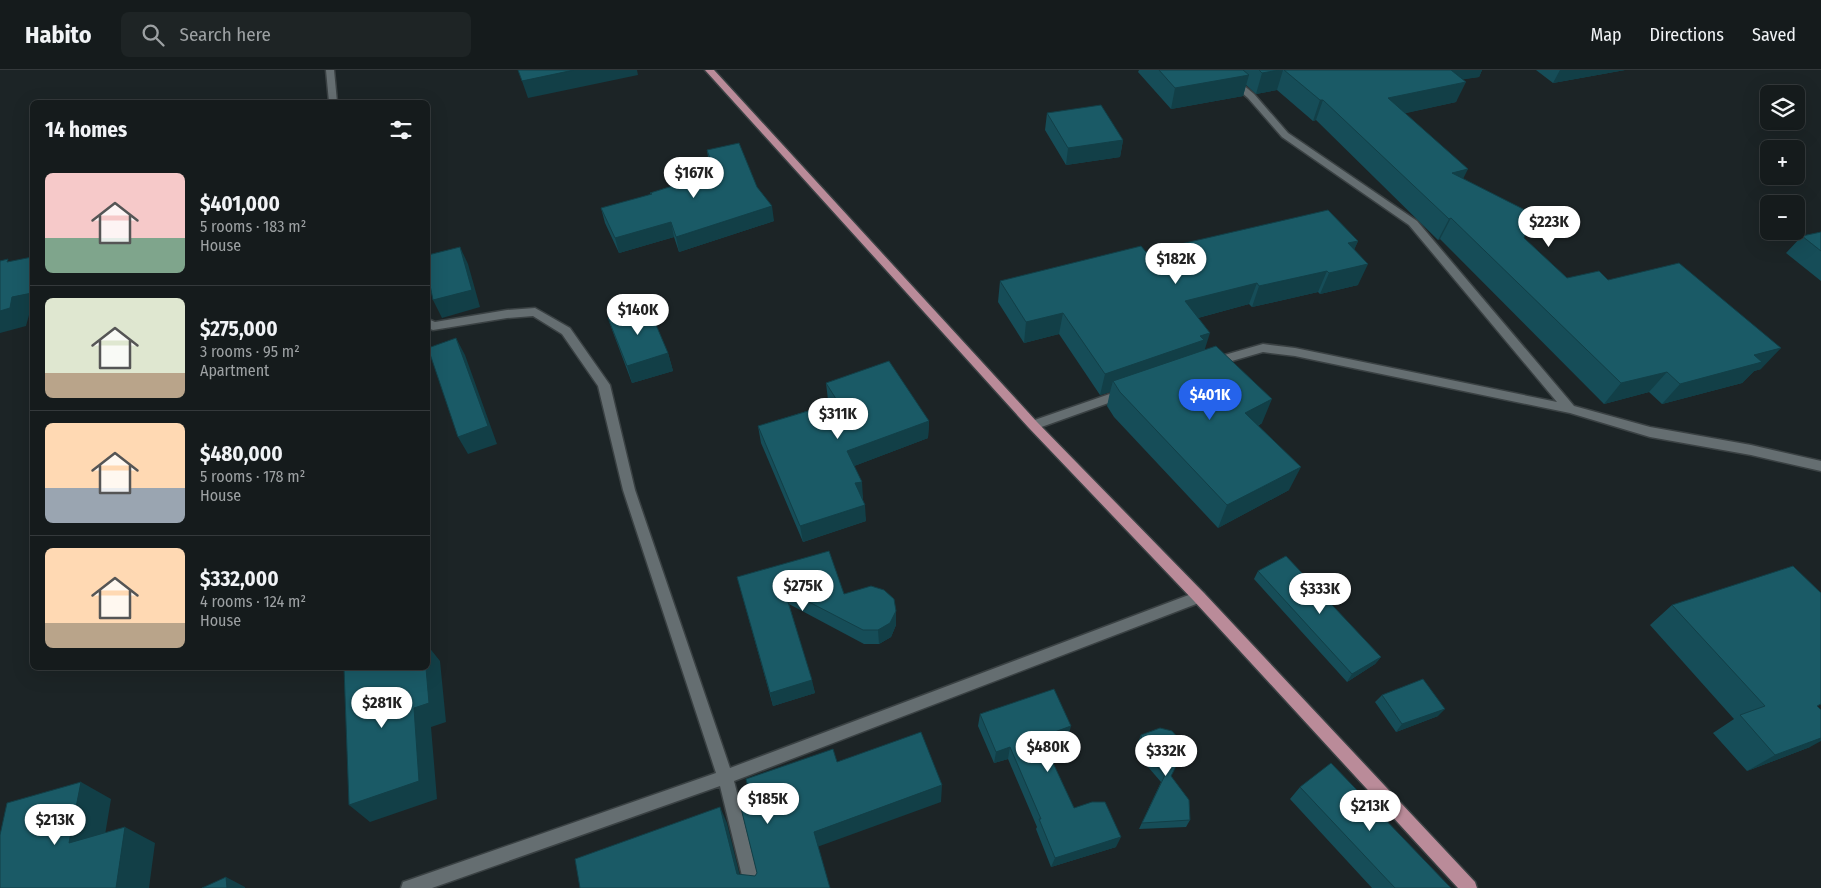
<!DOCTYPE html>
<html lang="en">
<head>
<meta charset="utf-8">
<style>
  :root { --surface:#151b1c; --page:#1e2425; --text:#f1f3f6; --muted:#9da1a3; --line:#34393b; --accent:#2563eb }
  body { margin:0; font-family:"Fira Sans Condensed",sans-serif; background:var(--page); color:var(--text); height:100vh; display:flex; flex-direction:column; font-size:19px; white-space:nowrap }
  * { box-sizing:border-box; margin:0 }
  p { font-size:16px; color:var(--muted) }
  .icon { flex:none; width:28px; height:28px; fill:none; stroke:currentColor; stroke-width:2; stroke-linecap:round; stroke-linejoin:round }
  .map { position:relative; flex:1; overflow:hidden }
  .side { position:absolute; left:30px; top:30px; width:400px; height:570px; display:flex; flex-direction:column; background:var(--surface); border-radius:8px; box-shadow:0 5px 20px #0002,0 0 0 1px var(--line) }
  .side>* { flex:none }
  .controls { position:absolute; left:1760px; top:15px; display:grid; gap:10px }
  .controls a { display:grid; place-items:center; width:45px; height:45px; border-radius:8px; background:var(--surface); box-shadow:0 5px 20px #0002,0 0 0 1px var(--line); font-size:25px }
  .price { position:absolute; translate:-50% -42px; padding:0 11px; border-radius:18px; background:#fff; color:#222; font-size:16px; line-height:32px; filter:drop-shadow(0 1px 2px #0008) }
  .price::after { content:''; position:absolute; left:50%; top:30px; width:15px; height:11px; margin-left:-8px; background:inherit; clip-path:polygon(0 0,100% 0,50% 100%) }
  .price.active { background:var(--accent); color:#fff }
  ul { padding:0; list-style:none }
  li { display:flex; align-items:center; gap:15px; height:125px; padding:0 15px }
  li+li { border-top:1px solid var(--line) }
  li span { display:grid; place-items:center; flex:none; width:140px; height:100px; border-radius:8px; color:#555 }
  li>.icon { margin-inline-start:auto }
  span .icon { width:60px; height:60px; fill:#fffc; stroke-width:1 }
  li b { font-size:21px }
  h2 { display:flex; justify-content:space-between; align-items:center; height:60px; padding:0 15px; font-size:21px }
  header { display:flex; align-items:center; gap:30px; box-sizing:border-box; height:70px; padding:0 25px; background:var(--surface); border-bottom:1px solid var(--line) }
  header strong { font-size:24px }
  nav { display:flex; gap:28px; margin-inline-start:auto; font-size:18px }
  .search { width:350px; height:45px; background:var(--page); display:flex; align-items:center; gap:12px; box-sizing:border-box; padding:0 18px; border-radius:8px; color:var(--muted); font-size:19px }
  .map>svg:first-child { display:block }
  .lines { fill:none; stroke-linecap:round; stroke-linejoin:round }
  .minor-casing { stroke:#3a4143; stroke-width:3 }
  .major-casing { stroke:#3a4143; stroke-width:3 }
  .minor { fill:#656e71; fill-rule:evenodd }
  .major { fill:#ba8b99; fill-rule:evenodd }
  .wall { fill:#164d58 }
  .shaded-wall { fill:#123f47 }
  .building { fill:#1a5a66; stroke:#123f47 }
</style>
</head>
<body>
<header>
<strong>Habito</strong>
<div class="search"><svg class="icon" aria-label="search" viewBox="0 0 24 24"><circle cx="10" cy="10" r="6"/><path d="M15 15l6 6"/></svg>Search here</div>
<nav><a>Map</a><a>Directions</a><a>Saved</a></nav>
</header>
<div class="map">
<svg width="1821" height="818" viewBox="0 0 1821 818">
  <rect width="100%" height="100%" fill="#1c2426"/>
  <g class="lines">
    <defs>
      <path id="minor" d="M326,0H334L337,32H329Z
        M1216,0H1225L1254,24L1288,63L1417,151L1574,336L1650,357L1751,375L1821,391V401L1751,385L1650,367L1570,343L1295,286L1263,282L1211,297L1207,296L1205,293L1207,290L1263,274L1295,278L1557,332L1409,155L1282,67L1248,28Z
        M535,238L570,258L610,315L635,420L730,698L1194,523L1199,521L1204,523L1206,527L1204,531L734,711L761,818H745L720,716L432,818H401L403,812L409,810L716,703L623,420L598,316L562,264L533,246L507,248L433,260L428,258V249L435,252L507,240Z
        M1124,319L1128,320L1130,323L1128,326L1033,360L1027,355L1029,352Z"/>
      <path id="major" d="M705,0H714L1037,352L1204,523L1475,812L1477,818H1458L1194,531L1029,358Z"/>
    </defs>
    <use href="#minor" class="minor-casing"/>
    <use href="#major" class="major-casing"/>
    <use href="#minor" class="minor"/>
    <use href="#major" class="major"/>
  </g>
  <path class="wall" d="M1139,0H1482L1479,7L1463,9L1456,32L1405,43L1463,109L1524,168L1567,208L1608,210L1761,299L1754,301L1742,313L1662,334L1649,322L1604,334L1440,169L1438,170L1316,50L1313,51L1277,20L1256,24L1246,15L1243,26L1171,39L1138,2Z
    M1536,0H1625L1553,13Z
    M1047,43L1123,70L1120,87L1066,95L1045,60Z
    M707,80L757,117L774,151L679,182L674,167L619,183L605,153L601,138L651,125L650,123L713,103L709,94Z
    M1821,162V211L1786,183L1802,166Z
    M1358,171L1354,179L1358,215L1320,224L1318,222L1252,237L1249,234L1198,248L1205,280L1262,353L1258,356L1289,420L1218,458L1114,347L1107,336L1110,322L1100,325L1059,264L1024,273L998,232L1000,211L1146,182Z
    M608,248L668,283L673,301L632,313L614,265Z
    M826,313L929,351L928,368L854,396L863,428L862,429L866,451L803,472L761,373L758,356L830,334L828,330Z
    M1258,501L1381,587L1375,594L1347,612L1254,509Z
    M737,507L844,524L896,555L891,567L879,574H864L789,534L815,623L773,636Z
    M1672,535L1810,677L1747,701L1713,663L1734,649L1650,555Z
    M1382,625L1438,646L1396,662L1375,632Z
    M980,644L1068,668L1045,676L1074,738L1116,777L1051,797L1036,759L1037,757L1008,689L994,693L978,656Z
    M1141,665L1171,706L1190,750L1186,757L1139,759L1161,712L1142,690L1138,672Z
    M1300,717L1451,818H1372L1290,729Z"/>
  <path class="shaded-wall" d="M574,0H637L638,5L528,28L522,11Z
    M1279,0H1283L1277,20L1256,24L1262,3Z
    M1440,0H1482L1479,7L1434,14Z
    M1560,0H1625L1553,13Z
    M1249,5L1243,26L1171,39L1175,18Z
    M1466,12L1456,32L1380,49L1388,28Z
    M1320,30H1323L1316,50L1313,51Z
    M1123,70L1120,87L1066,95L1068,78Z
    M1468,99L1457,121L1452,103Z
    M772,136L774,151L679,182L676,167Z
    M1451,148L1440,169L1438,170L1449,149Z
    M671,152L674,167L619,183L615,168Z
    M1358,171L1349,192L1348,173Z
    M460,177L468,194L480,237L442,248L433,230Z
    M1368,194L1358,215L1320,224L1329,203Z
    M1327,201L1318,222L1252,237L1259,216Z
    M1257,213L1249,234L1179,253L1185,231Z
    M32,223V244L29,245L26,256L0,263V241L12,227Z
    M1063,243L1059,264L1024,273L1026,252Z
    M1210,263L1203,285L1113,311L1110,322L1100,325L1105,304L1200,266Z
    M456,268L465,285L497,374L468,384L458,367Z
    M1781,278L1761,299L1754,301L1742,313L1662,334L1680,314L1754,285Z
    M668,283L673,301L632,313L627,296Z
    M1667,302L1649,322L1604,334L1621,313Z
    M1272,329L1262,353L1235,367L1245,343Z
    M929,351L928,368L849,398L847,381Z
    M1301,397L1289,420L1218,458L1227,435Z
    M862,412L863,428L856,430L855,413Z
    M865,435L866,451L803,472L800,456Z
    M896,541V555L891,567L879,574L878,560Z
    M428,576L440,591L446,652L431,657L437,729L370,752L349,735L414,638L426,598H428Z
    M1381,587L1375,594L1347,612L1352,604Z
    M812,610L815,623L773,636L770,623Z
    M1445,639L1438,646L1396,662L1402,654Z
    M1071,656L1068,668L1038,679L1041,667Z
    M1821,668V671L1810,677L1747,701L1775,685Z
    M1010,677L1008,689L994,693L996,682Z
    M81,712L111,729L101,789L69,773Z
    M942,715L941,732L817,777L814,762Z
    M720,737L727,753L743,818L737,804Z
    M125,757L155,773L149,818H116Z
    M1121,767L1116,777L1051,797L1055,788Z
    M226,807L245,817V818H227Z"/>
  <path class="building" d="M518,0H574L522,11Z
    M1159,0H1243L1249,5L1175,18Z
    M1259,0H1279L1262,3Z
    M1284,0H1451L1466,12L1388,28L1468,99L1452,103L1531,143L1524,168L1567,208L1599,201L1608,210L1679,193L1781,278L1754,285L1762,292L1680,314L1667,302L1621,313L1451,148L1449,149L1323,30H1320Z
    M1101,35L1123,70L1068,78L1047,43Z
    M739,73L757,117L772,136L676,167L671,152L615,168L601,138L652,124L650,123L715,103L707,80Z
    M1328,140L1358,171L1348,173L1368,194L1329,203L1327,201L1259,216L1257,213L1185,231L1210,263L1200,266L1204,270L1105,304L1063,243L1026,252L1000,211L1141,176L1146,182Z
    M1821,162V181L1802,166Z
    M460,177L472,220L433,230L428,205V185Z
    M32,187V223L12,227L10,238L0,241V191L8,189L7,192Z
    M648,236L668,283L627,296L608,248Z
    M456,268L488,356L458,367L428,278Z
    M1216,276L1272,329L1245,343L1301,397L1227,435L1120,322L1113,311Z
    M889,291L929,351L847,381L862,412L855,413L865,435L800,456L758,356L838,332L826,313Z
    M829,481L844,524L871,516L884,520L894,529L896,541L890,553L878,560H863L784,519L812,610L770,623L737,507Z
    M1286,486L1381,587L1352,604L1258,501Z
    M1793,496L1821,523V634L1817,636L1821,640V668L1775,685L1740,645L1765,636L1672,535Z
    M344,598H426L429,633L414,638L419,711L349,735Z
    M1423,609L1445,639L1402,654L1382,625Z
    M1054,619L1071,656L1041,667L1074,738L1092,732H1105L1121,767L1055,788L1039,749H1041L1010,677L996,682L980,644Z
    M1160,658L1172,661L1181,671L1183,683L1171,706L1189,730L1190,750L1142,753L1165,705L1145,684L1141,665Z
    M921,662L942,715L814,762L830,818H580L575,789L720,737L737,804L755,806L757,803L739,730L750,726L746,709L833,679L837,692Z
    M1331,693L1451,818H1395L1300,717Z
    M81,712L69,773L125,757L116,818H0V765L7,733Z
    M226,807L227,818H202Z"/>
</svg>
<div class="controls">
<a><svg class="icon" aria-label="layers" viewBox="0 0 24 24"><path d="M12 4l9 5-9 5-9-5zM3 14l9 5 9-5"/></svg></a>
<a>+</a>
<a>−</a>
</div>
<b class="price" style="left:694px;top:129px">$167K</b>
<b class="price" style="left:1549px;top:178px">$223K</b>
<b class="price" style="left:1176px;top:215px">$182K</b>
<b class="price" style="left:638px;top:266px">$140K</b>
<b class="price active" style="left:1210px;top:351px">$401K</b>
<b class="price" style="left:838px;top:370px">$311K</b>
<b class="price" style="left:803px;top:542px">$275K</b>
<b class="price" style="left:1320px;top:545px">$333K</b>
<b class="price" style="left:382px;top:659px">$281K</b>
<b class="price" style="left:1048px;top:703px">$480K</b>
<b class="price" style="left:1166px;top:707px">$332K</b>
<b class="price" style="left:768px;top:755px">$185K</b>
<b class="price" style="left:1370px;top:762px">$213K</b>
<b class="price" style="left:55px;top:776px">$213K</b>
<section class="side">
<h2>14 homes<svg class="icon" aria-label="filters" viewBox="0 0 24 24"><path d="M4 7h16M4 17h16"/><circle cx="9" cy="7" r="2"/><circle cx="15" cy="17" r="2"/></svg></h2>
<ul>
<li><span style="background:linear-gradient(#f6c9c9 65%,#7fa58c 0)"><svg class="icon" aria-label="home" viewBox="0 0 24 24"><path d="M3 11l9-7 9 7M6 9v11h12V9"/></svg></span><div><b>$401,000</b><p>5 rooms · 183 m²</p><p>House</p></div></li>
<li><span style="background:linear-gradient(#dfe7d0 75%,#b9a48a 0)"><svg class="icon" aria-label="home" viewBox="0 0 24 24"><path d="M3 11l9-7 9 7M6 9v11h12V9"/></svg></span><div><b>$275,000</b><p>3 rooms · 95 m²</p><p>Apartment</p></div></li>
<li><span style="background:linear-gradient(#ffd9b3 65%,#9aa5b1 0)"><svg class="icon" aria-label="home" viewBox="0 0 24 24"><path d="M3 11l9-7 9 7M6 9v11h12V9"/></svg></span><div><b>$480,000</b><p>5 rooms · 178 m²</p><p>House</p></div></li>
<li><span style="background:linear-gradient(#ffd9b3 75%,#b9a48a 0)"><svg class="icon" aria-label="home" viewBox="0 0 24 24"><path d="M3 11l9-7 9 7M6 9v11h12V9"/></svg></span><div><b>$332,000</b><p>4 rooms · 124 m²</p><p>House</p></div></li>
</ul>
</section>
</div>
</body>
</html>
